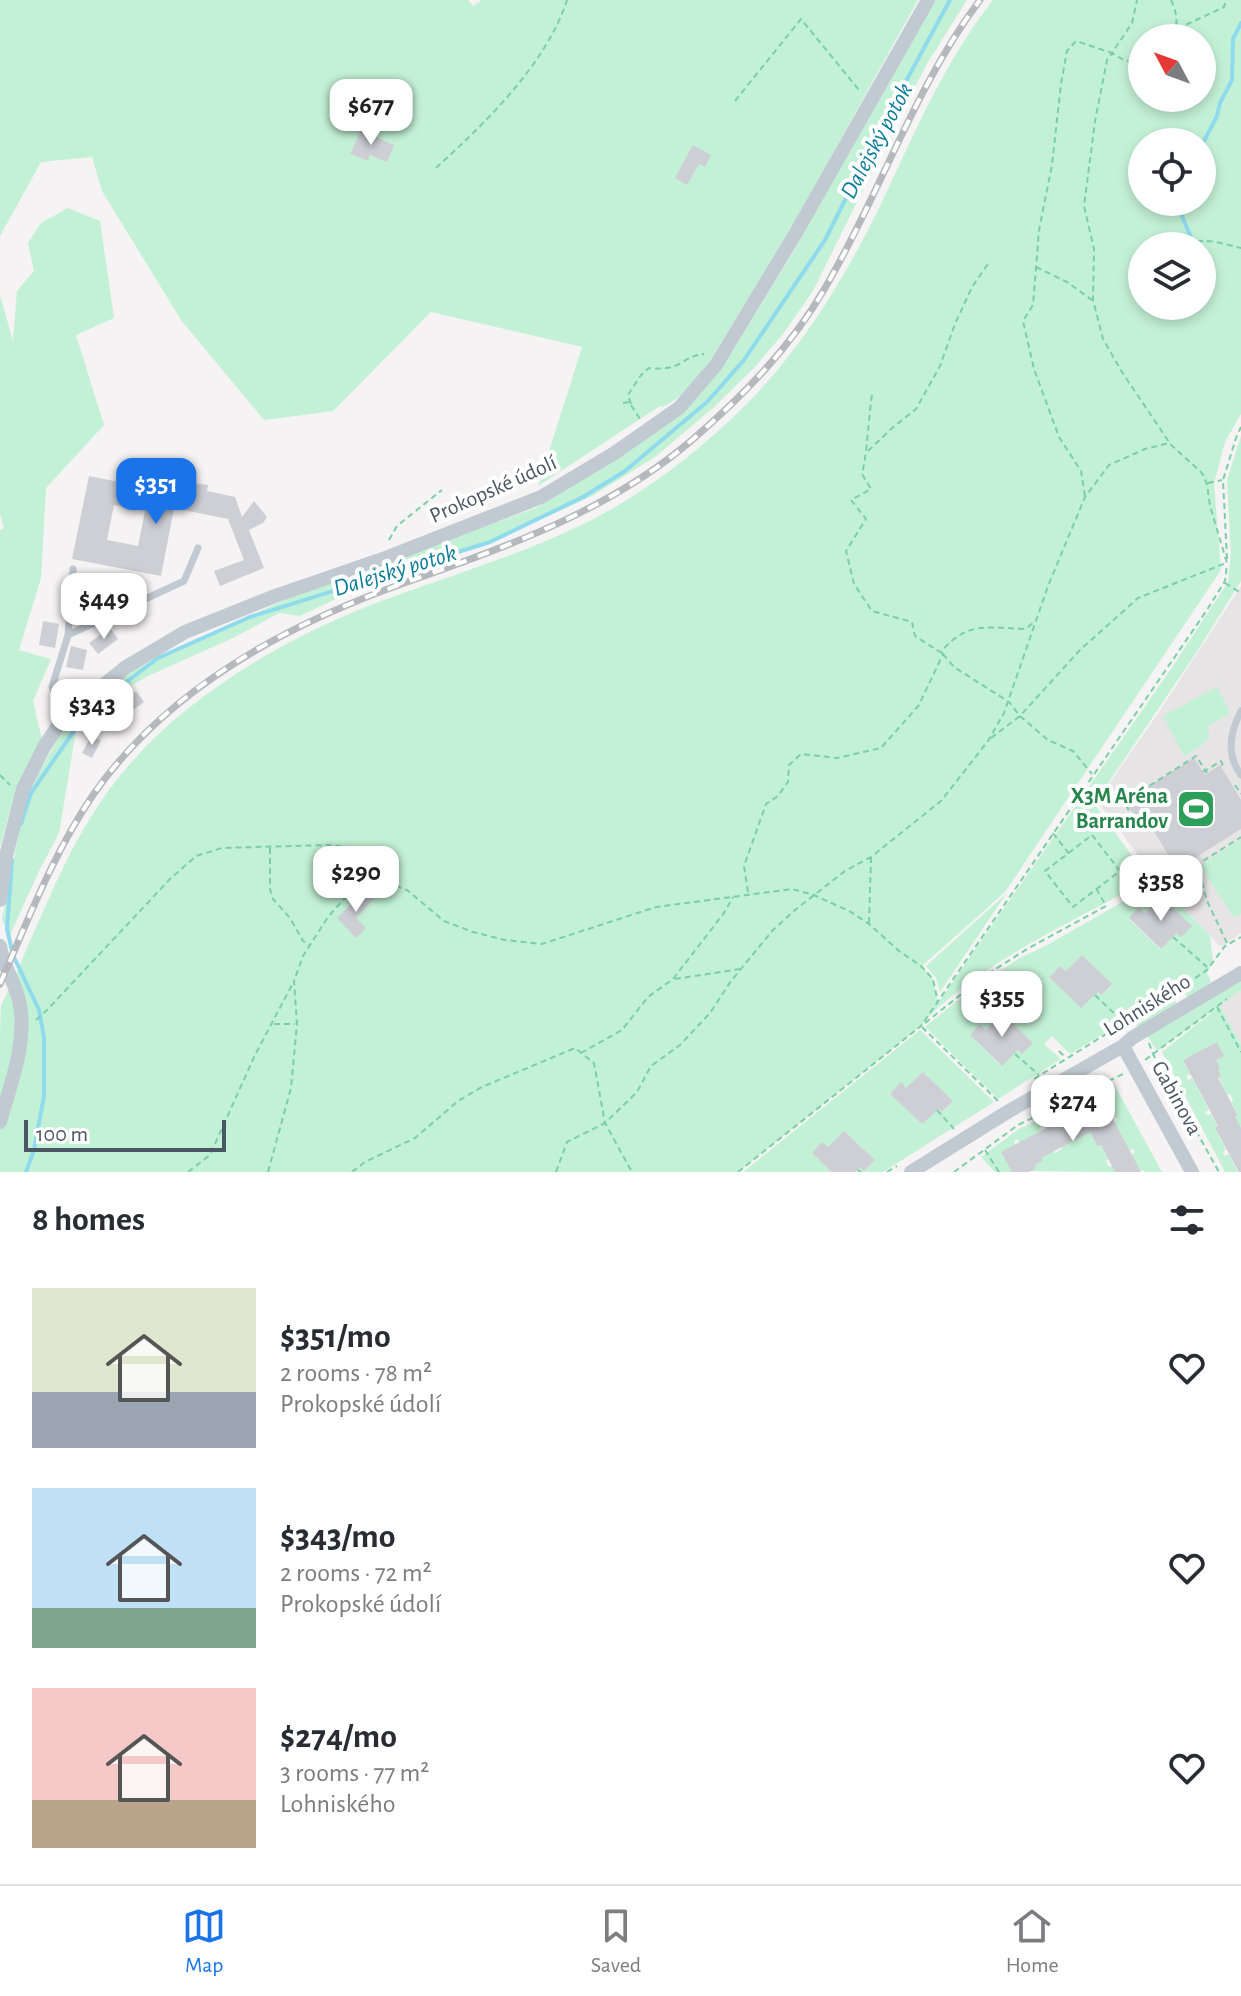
<!DOCTYPE html>
<html lang="en">
<head>
<meta charset="utf-8">
<style>
  :root { --surface:#fff; --page:#f2f2f3; --text:#2b2b33; --muted:#7c7c81; --line:#e1e1e2; --accent:#1a73e8 }
  body { margin:0; font-family:"Alegreya Sans",sans-serif; background:var(--page); color:var(--text); height:100vh; display:flex; flex-direction:column; font-size:30px; white-space:nowrap }
  * { box-sizing:border-box; margin:0 }
  p { font-size:26px; color:var(--muted) }
  .icon { flex:none; width:44px; height:44px; fill:none; stroke:currentColor; stroke-width:2; stroke-linecap:round; stroke-linejoin:round }
  .map { position:relative; height:1172px; overflow:hidden }
  .sheet { display:flex; flex-direction:column; background:var(--surface); flex:1 }
  .sheet>* { flex:none }
  .needle { width:52px; rotate:311deg }
  .fabs { position:absolute; left:1128px; top:24px; display:grid; gap:16px }
  .fabs a { display:grid; place-items:center; width:88px; height:88px; border-radius:50%; background:var(--surface); box-shadow:0 4px 12px #0003; font-size:40px }
  .scale { position:absolute; left:24px; bottom:20px; width:202px; box-sizing:border-box; padding-left:8px; border:4px solid #4a5661; border-top:0; font-size:22px; line-height:28px; white-space:nowrap; color:#4a5661; -webkit-text-stroke:6px #fff; paint-order:stroke }
  .price { position:absolute; translate:-50% -68px; padding:0 18px; border-radius:16px; background:#fff; color:#222; font-size:26px; line-height:52px; filter:drop-shadow(0 2px 4px #0008) }
  .price::after { content:''; position:absolute; left:50%; top:48px; width:24px; height:18px; margin-left:-12px; background:inherit; clip-path:polygon(0 0,100% 0,50% 100%) }
  .price.on { background:var(--accent); color:#fff }
  ul { padding:0; list-style:none }
  li { display:flex; align-items:center; gap:24px; height:200px; padding:0 32px }
  li span { display:grid; place-items:center; flex:none; width:224px; height:160px; border-radius:0px; color:#555 }
  li>.icon { margin-inline-start:auto }
  span .icon { width:96px; height:96px; fill:#fffc; stroke-width:1 }
  li b { font-size:34px }
  h2 { display:flex; justify-content:space-between; align-items:center; height:96px; padding:0 32px; font-size:34px }
  .menu { display:flex; justify-content:space-around; align-items:center; height:112px; border-top:2px solid var(--line); background:var(--surface); font-size:22px; color:var(--muted) }
  .menu a { display:grid; justify-items:center; gap:4px }
  .menu .on { color:var(--accent) }
  .map>svg:first-child { display:block }
  .education { fill:#e6e4e5 }
  .green { fill:#c3f1d5; fill-rule:evenodd }
  .lines { fill:none; stroke-linecap:round; stroke-linejoin:round }
  .stream { stroke:#90daee; stroke-width:4 }
  .building { fill:#cdcfd5; fill-rule:evenodd }
  .path { stroke:#7ad0a6; stroke-width:2; stroke-dasharray:6 4; stroke-linecap:butt }
  .service { stroke:#c1cad2; stroke-width:7 }
  .minor { stroke:#c1cad2; stroke-width:14 }
  .rail-casing { stroke:#b5b8bd; stroke-width:7 }
  .rail { stroke:#fff; stroke-width:4; stroke-dasharray:12; stroke-linecap:butt }
  .labels { text-anchor:middle; dominant-baseline:central; stroke-width:8; stroke-linejoin:round; paint-order:stroke }
  .street-label { font-size:22px; fill:#4a5661; stroke:#fff }
  .leisure-label { font-size:22px; font-weight:bold; fill:#27864d; stroke:#fff; text-anchor:end }
  .water-label { font-size:24px; font-style:italic; fill:#0c7c9b; stroke:#fff }
</style>
</head>
<body>
<div class="map">
<svg width="1241" height="1172" viewBox="0 0 1241 1172">
  <rect width="100%" height="100%" fill="#f5f3f3"/>
  <path class="education" d="M1241,586V933L1221,947L1165,890L1097,801L1157,715Z
    M1241,990V1045L1220,1006H1217Z"/>
  <path class="green" d="M0,0H468L473,6L480,2V0H918L798,216L707,366C690,383 686,395 663,407L660,406L538,486L582,347L431,312L333,411L264,420L181,320L102,191L92,157L41,162L0,236ZM361,130L394,145L370,155L367,161L351,153ZM693,146L699,164L687,184L676,178Z
    M935,0H967L928,62L898,119L813,291L783,334L754,368L713,408L655,457L592,496L503,537L361,587L300,616L279,613L235,637L148,676L118,693L76,731L59,833L39,871L10,935L2,920L26,795L62,732L133,669L287,599L538,507L617,458L729,357L793,252Z
    M993,0H1241V414L1225,442L1214,483L1221,570L1005,892L922,966L933,979L938,1003L1171,669L1228,582L1231,554L1227,480L1241,436V581L1198,650L1094,804L1149,879C1086,915 1019,944 961,989C946,1001 932,1011 921,1026L738,1172H0C0,1134 0,1095 0,1057C0,1041 0,1022 1,1007C3,1000 8,992 11,985C20,965 28,945 37,925C56,882 75,839 102,800C163,710 271,644 371,605C448,575 528,554 601,515C647,490 689,458 727,423C795,361 842,284 882,202C915,132 945,61 993,0ZM1142,38H1202V98H1142ZM1142,142H1202V202H1142ZM1142,246H1202V306H1142Z
    M68,208L100,221L114,318L76,335L104,425L46,488L41,578L19,650L51,659L33,701L42,740L16,789L0,847V530L4,528L0,513V295L13,341L17,291L34,271L28,243L41,223Z
    M1217,687L1230,713L1208,726L1209,738L1199,747L1184,756L1163,716Z
    M1241,839V913L1234,918L1200,866Z
    M1159,881L1165,890L1210,936L1213,961L1207,973L1211,982L1188,999L1181,986L1070,1054L1052,1036L1044,1044L1061,1059L998,1099L925,1027L958,1000L1018,959L1047,945ZM1162,897L1191,926L1177,933L1160,949L1129,919L1139,908L1145,913ZM1082,955L1112,985L1102,995L1098,992L1049,977L1060,966L1066,971ZM980,1024L986,1030L992,1025L1018,1050L1001,1066L970,1035Z
    M1006,894L940,992L936,978L926,966Z
    M1241,973V990L1157,1051L1144,1031L1141,1033L1132,1017L1170,994L1180,1009Z
    M1220,1006L1241,1045V1129L1235,1117L1238,1115L1231,1102L1233,1100L1230,1094L1227,1095C1216,1075 1215,1064 1217,1042L1183,1060L1190,1074L1186,1076L1188,1080L1192,1078L1209,1110L1205,1112L1207,1115L1211,1114L1218,1126L1215,1128L1226,1150L1223,1152L1225,1156L1229,1154L1238,1172H1225L1162,1052Z
    M920,1030L994,1102L883,1172H856L860,1168L864,1171L875,1160L844,1131L828,1147L822,1142L812,1153L831,1172H743ZM923,1072L953,1101L943,1112L939,1108L922,1124L890,1094L901,1083L906,1088Z
    M1114,1084L1162,1172H1145L1143,1170L1140,1171L1131,1155L1135,1152L1133,1149L1129,1151L1114,1123L1118,1120L1116,1117L1112,1119L1109,1112L1111,1110L1108,1104L1071,1123L1067,1117L1046,1129L1043,1125L1040,1127L1042,1131L1020,1143L1017,1139L1014,1141L1015,1145L1002,1153L1012,1172H995L981,1157L1019,1129Z
    M1089,1131L1097,1146L1100,1144L1108,1159L1106,1161L1109,1167L1112,1166L1115,1172L1029,1171L1034,1165L1042,1160L1041,1157L1053,1150L1055,1153L1062,1149L1061,1146Z"/>
  <g class="lines">
    <path class="stream" d="M1202,145L1217,116L1220,103L1232,80L1233,39L1241,23
      M1181,202L1179,209L1194,245
      M21,824L31,793L87,712L158,658L250,617L490,542L583,497L625,471L707,402L744,360L825,240L886,118L950,0
      M12,860L7,929L13,955L39,1010L44,1037V1096L34,1150L26,1172"/>
  </g>
  <path class="building" d="M361,130L394,145L387,162L370,155L368,161L350,154Z
    M693,145L711,155L705,167L699,164L687,185L675,178Z
    M89,476L149,488L174,491L177,481L208,485L207,491L235,497L242,517L254,501L267,517L263,523L249,530L264,568L220,586L214,571L244,560L228,519L174,508L161,576L72,559ZM114,505L145,511L138,546L107,540Z
    M43,621L59,624L55,648L39,645Z
    M110,628L118,639L98,654L89,643Z
    M71,646L87,650L83,670L66,667Z
    M136,691L144,702L119,720L111,709Z
    M91,736L101,740L92,758L82,753Z
    M1194,758L1205,775L1220,765L1241,800V829L1177,869L1142,812L1135,817L1125,801Z
    M366,889L375,898L356,918L366,928L356,938L337,918Z
    M1162,897L1192,926L1181,937L1177,933L1161,949L1129,918L1139,907L1145,913Z
    M1082,955L1112,984L1102,995L1098,992L1081,1008L1049,977L1060,966L1066,971Z
    M1002,1013L1033,1043L1022,1054L1018,1050L1002,1066L970,1035L980,1024L986,1030Z
    M1217,1042L1224,1056L1216,1060L1220,1068L1218,1070L1221,1076L1218,1078L1238,1116L1235,1117L1241,1128V1172H1239L1215,1128L1218,1126L1183,1060Z
    M923,1072L953,1101L942,1112L939,1109L922,1124L890,1094L901,1082L906,1088Z
    M1106,1106L1141,1172H1115L1101,1145L1097,1146L1090,1132L1041,1158L1043,1160L1035,1165L1036,1168L1029,1172H1012L1001,1152L1067,1117L1071,1124Z
    M844,1131L875,1160L864,1171L860,1168L856,1172H831L812,1153L822,1142L828,1147Z"/>
  <g class="lines">
    <path class="path" d="M1171,0C1177,12 1179,26 1172,38
      M1177,29L1224,7L1226,0
      M1142,66L1122,59L1112,53L1107,60L1095,121L1084,206L1094,249L1093,300L1103,339L1122,372L1169,442
      M735,101L801,19L859,90
      M436,168C485,123 546,65 567,0
      M1188,246C1202,235 1225,245 1241,248
      M1036,267L1067,282L1092,300
      M872,395C868,421 868,448 862,474L871,489L851,500L866,519L846,551L854,584L872,611L912,622L915,636L940,652
      M623,403L629,402L640,419
      M631,404L628,395L641,375L649,368C659,369 668,369 677,365C687,360 692,355 704,354
      M868,451L891,429L916,409L940,366L955,324L972,287L990,261
      M1208,483L1222,480
      M1085,496L1081,471L1059,437L1034,369L1023,321L1033,305L1039,230L1052,165L1061,84L1067,51L1076,41L1112,53L1132,23L1137,0
      M389,540L397,526L442,490
      M1227,559L1223,480L1236,438L1241,427
      M1225,583L1241,593
      M943,654L954,667L1009,702L1020,716L1048,740L1073,751L1092,774
      M991,738L1020,716L1079,651L1138,598L1226,563
      M1203,772L1221,761L1223,766
      M0,775L10,785
      M1235,785L1241,794
      M1134,819L1124,802L1196,756L1207,773
      M1053,833L1069,854
      M1092,835L1120,871L1073,907L1045,871Z
      M270,848V889L273,899L290,918L303,941L309,945
      M748,892L744,866L766,804L778,796L788,782L789,765L801,754L837,758L881,748L919,705L943,654L941,652C966,622 986,627 1022,629L1027,628L1035,621
      M869,923L871,858
      M1173,937L1207,967
      M1227,943L1207,901L1198,868L1200,863L1241,837
      M675,979L740,969
      M1095,995L1123,1022
      M1217,1007L1241,1052
      M36,1020L47,1010L170,879L196,856L222,848L327,845L370,849L391,866V883
      M925,1023L983,977L1027,949L1106,906L1096,888
      M274,1024H295
      M922,1027L998,1101
      M1149,1043L1153,1054L1219,1172
      M1059,1051L1066,1058
      M581,1053L622,1030L648,997L673,979L724,913L733,897
      M1015,1054L1039,1075
      M1145,1060L1227,999
      M1034,1079L1194,979L1207,970L1225,946L1241,937
      M937,1110L954,1129
      M985,1150L999,1172
      M858,1170L861,1172
      M188,1172L210,1155L255,1055L293,983
      M268,1172L291,1088L297,1024L294,981L303,956L328,917L349,893L367,881L391,884L407,890L444,921L473,932L505,940L542,944L656,907L792,889L814,895L851,912L869,924L899,951L921,966L933,979L938,1003
      M352,1172L365,1162L415,1138L458,1101L482,1087L575,1048L594,1063L605,1123L632,1172
      M556,1172L567,1142L605,1123L637,1092L651,1066L680,1045L710,1013L731,981L773,930L795,910L845,871L871,857L941,801L988,741L1004,713L1048,586L1085,497L1109,465L1145,449L1169,443L1202,473L1207,484L1210,506L1227,563
      M738,1172L921,1026L1207,610L1225,581L1227,565
      M887,1172L897,1166
      M954,1172L1018,1125L1123,1074"/>
    <path class="service" d="M68,635L184,581L198,548
      M1241,711C1230,732 1226,755 1241,775
      M64,717L52,687L68,635L73,569"/>
    <path class="minor" d="M0,900L6,856L23,789L44,747L64,717L126,667L185,632L275,596L388,557L541,497L613,454L679,408L716,365L797,231L928,0
      M0,946C3,967 17,985 20,1005C27,1044 10,1085 0,1122
      M1123,1046L1192,1172
      M911,1172L1009,1111L1123,1046L1132,1038L1241,973"/>
    <defs>
      <path id="rail" d="M0,984C28,920 54,852 93,795C167,688 287,624 407,582C508,546 609,511 692,440C743,396 791,347 825,288C880,194 914,88 980,0"/>
    </defs>
    <use href="#rail" class="rail-casing"/>
    <use href="#rail" class="rail"/>
  </g>
  <defs>
    <symbol id="stadium-square" viewBox="-11 -11 22 22"><rect x="-9" y="-9" width="18" height="18" rx="4" fill="#2e9e5b" stroke="#fff"/><path d="M0-5a6.5 5 0 1 0 0 10a6.5 5 0 1 0 0-10ZM-3.5-1.8h7v3.6h-7Z" fill="#fff"/></symbol>
  </defs>
  <g fill-rule="evenodd">
    <use href="#stadium-square" x="1174" y="787" width="44" height="44"/>
  </g>
  <g class="labels">
    <g class="street-label">
      <text transform="translate(493 489) rotate(-24)">Prokopské údolí</text>
      <text transform="translate(1147 1005) rotate(-32)">Lohniského</text>
      <text transform="translate(1177 1098) rotate(61)">Gabinova</text>
    </g>
    <g class="leisure-label">
      <text x="1168" y="796">X3M Aréna<tspan x="1168" dy="25">Barrandov</tspan></text>
    </g>
    <g class="water-label">
      <text transform="translate(877 141) rotate(-62)">Dalejský potok</text>
      <text transform="translate(395 571) rotate(-17)">Dalejský potok</text>
    </g>
  </g>
</svg>
<div class="fabs">
<a><svg class="needle" viewBox="-14 -14 28 28"><path d="M0-13l5 13h-10z" fill="#e53935"/><path d="M0 13l5-13h-10z" fill="#7c7c81"/></svg></a>
<a><svg class="icon" aria-label="locate" viewBox="0 0 24 24"><circle cx="12" cy="12" r="6"/><path d="M12 2v4M12 18v4M2 12h4M18 12h4"/></svg></a>
<a><svg class="icon" aria-label="layers" viewBox="0 0 24 24"><path d="M12 4l9 5-9 5-9-5zM3 14l9 5 9-5"/></svg></a>
</div>
<div class="scale">100 m</div>
<b class="price" style="left:371px;top:147px">$677</b>
<b class="price on" style="left:156px;top:526px">$351</b>
<b class="price" style="left:104px;top:641px">$449</b>
<b class="price" style="left:92px;top:747px">$343</b>
<b class="price" style="left:356px;top:914px">$290</b>
<b class="price" style="left:1161px;top:923px">$358</b>
<b class="price" style="left:1002px;top:1039px">$355</b>
<b class="price" style="left:1073px;top:1143px">$274</b>
</div>
<section class="sheet">
<h2>8 homes<svg class="icon" aria-label="filters" viewBox="0 0 24 24"><path d="M4 7h16M4 17h16"/><circle cx="9" cy="7" r="2"/><circle cx="15" cy="17" r="2"/></svg></h2>
<ul>
<li><span style="background:linear-gradient(#dfe7d0 65%,#9aa5b1 0)"><svg class="icon" aria-label="home" viewBox="0 0 24 24"><path d="M3 11l9-7 9 7M6 9v11h12V9"/></svg></span><div><b>$351/mo</b><p>2 rooms · 78 m²</p><p>Prokopské údolí</p></div><svg class="icon" aria-label="heart" viewBox="0 0 24 24"><path d="M12 20l-8-8c-3-5 5-10 8-4 3-6 11-1 8 4z"/></svg></li>
<li><span style="background:linear-gradient(#bfe0f5 75%,#7fa58c 0)"><svg class="icon" aria-label="home" viewBox="0 0 24 24"><path d="M3 11l9-7 9 7M6 9v11h12V9"/></svg></span><div><b>$343/mo</b><p>2 rooms · 72 m²</p><p>Prokopské údolí</p></div><svg class="icon" aria-label="heart" viewBox="0 0 24 24"><path d="M12 20l-8-8c-3-5 5-10 8-4 3-6 11-1 8 4z"/></svg></li>
<li><span style="background:linear-gradient(#f6c9c9 70%,#b9a48a 0)"><svg class="icon" aria-label="home" viewBox="0 0 24 24"><path d="M3 11l9-7 9 7M6 9v11h12V9"/></svg></span><div><b>$274/mo</b><p>3 rooms · 77 m²</p><p>Lohniského</p></div><svg class="icon" aria-label="heart" viewBox="0 0 24 24"><path d="M12 20l-8-8c-3-5 5-10 8-4 3-6 11-1 8 4z"/></svg></li>
</ul>
</section>
<nav class="menu">
<a class="on"><svg class="icon" aria-label="map" viewBox="0 0 24 24"><path d="M3 6l6-2 6 2 6-2v14l-6 2-6-2-6 2zM9 4v14M15 6v14"/></svg>Map</a>
<a><svg class="icon" aria-label="saved" viewBox="0 0 24 24"><path d="M7 4h10v16l-5-4-5 4z"/></svg>Saved</a>
<a><svg class="icon" aria-label="home" viewBox="0 0 24 24"><path d="M3 11l9-7 9 7M6 9v11h12V9"/></svg>Home</a>
</nav>
</body>
</html>
